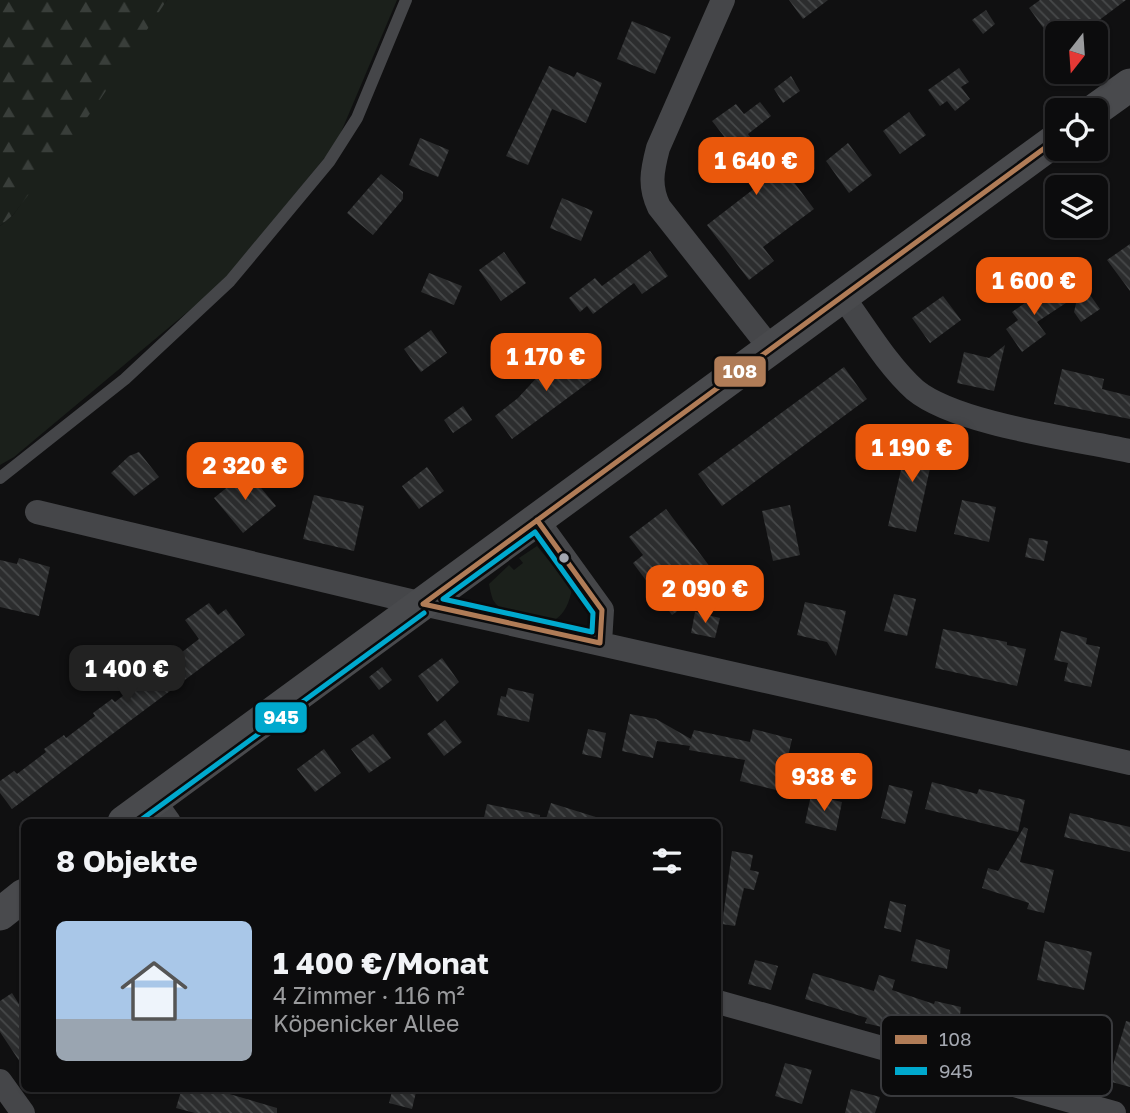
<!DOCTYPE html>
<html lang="de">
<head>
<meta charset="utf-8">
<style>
  :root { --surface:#0c0c0d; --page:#1a1a1b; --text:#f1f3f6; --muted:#9a9b9d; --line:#2c2c2e; --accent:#ea580c }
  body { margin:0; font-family:"Golos Text",sans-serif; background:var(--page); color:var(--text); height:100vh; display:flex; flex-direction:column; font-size:26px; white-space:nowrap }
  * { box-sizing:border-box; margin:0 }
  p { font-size:23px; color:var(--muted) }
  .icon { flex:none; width:38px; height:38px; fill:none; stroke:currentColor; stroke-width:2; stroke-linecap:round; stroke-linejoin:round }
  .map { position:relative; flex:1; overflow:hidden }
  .side { position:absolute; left:21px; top:819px; width:700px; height:273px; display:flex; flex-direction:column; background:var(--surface); border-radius:10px; box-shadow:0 2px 5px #0004,0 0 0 2px var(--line) }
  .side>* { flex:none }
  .needle { width:46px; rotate:197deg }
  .buttons { position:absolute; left:1045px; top:21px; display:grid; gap:14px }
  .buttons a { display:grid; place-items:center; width:63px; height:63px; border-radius:10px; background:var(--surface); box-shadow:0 2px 5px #0004,0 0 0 2px var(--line); font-size:35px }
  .price { position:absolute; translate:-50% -60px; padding:0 16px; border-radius:14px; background:var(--accent); color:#fff; font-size:23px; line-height:46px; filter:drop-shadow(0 2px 4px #0008) }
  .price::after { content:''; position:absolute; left:50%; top:42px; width:21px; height:16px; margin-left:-10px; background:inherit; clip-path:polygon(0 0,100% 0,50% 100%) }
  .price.selected { background:#222; color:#fff }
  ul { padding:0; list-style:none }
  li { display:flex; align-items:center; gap:21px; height:175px; padding:0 35px }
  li+li { border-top:2px solid var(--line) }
  li span { display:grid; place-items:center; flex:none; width:196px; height:140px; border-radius:10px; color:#555 }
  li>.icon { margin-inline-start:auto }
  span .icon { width:84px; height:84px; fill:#fffc; stroke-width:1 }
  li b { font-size:30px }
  h2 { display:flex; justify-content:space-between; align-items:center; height:84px; padding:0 35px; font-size:30px }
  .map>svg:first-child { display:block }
  .grass { fill:#1b201b }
  .forest { fill:url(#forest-firs) }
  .building { fill:url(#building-back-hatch) }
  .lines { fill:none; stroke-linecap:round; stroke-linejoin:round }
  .lane { stroke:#454649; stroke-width:12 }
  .street { stroke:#454649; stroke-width:24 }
  .secondary { stroke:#494a4d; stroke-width:33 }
  .bus-1-casing { stroke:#0b0b0c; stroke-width:10 }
  .bus-2-casing { stroke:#0b0b0c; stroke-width:10 }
  .bus-1 { stroke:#b07c57; stroke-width:5 }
  .bus-2 { stroke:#00a9ce; stroke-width:5 }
  .bus-dot { fill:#a3a7b0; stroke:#0b0b0c; stroke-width:2.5 }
  .key { fill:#0b0b0c; stroke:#393a3d; stroke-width:2 }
  .key-label { font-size:19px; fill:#a3a7b0 }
  .line-badge { stroke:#0b0b0c; stroke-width:2.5 }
  .badge-label { font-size:19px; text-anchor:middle; font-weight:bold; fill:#fff }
</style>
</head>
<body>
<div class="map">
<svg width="1130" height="1113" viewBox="0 0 1130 1113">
  <defs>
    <pattern id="forest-firs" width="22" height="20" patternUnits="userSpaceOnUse" patternTransform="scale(1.75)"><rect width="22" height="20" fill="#1b201b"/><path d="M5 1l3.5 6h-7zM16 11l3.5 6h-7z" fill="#393e3a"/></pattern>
    <pattern id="building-back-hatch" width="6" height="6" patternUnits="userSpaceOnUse" patternTransform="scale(1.75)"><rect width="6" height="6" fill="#2c2d2e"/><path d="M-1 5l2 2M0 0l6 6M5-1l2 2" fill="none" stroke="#47494a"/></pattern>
  </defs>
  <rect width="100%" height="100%" fill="#101011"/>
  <path class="grass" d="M167,0H397L336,144L221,284L14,457L0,465V226L13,215Z
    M537,546L572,589C570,600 565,615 553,621C538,627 501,614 493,600C491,595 490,589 489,584L509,565L514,570L523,563L519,558Z"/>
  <path class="forest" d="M0,0H167L95,107L13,215L0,226Z"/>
  <path class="building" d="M789,0H828L803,19Z
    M1040,0H1126L1082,33H1047L1029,8Z
    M986,10L995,24L983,34L972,20Z
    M632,21L671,37L655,74L617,59Z
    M549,66L574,77L577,72L602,83L586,123L552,109L528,165L506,156Z
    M959,68L969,82L961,87L970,99L955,111L947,101L940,106L928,90Z
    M791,76L800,91L783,103L774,89Z
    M760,102L771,116L748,134L774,170L781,165L814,209L763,247L774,261L749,280L707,225L755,188L753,185L759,181L712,121L736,104L744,114Z
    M909,112L926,135L900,154L883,131Z
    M420,138L449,150L438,177L409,165Z
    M848,143L872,175L849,193L826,161Z
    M381,174L403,192V199L373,235L347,213Z
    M562,198L593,211L581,241L550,228Z
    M1130,244V291L1107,260Z
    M650,251L668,276L642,294L634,283L593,314L587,306L580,312L569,298L595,278L602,286Z
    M504,252L526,283L501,301L479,270Z
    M429,273L462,286L454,305L421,292Z
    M1081,282L1100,309L1081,322L1074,312Z
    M1053,283L1066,303L1037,322L1046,334L1022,352L1006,329L1018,320L1012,312Z
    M943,296L961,320L930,343L912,318Z
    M431,330L447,353L421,372L404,349Z
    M1005,345L994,391L957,383L964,352L989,358Z
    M575,348L596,377L512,439L495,416L518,398L541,373Z
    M844,367L867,399L722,506L698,474Z
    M1062,369L1104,379L1102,389L1130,396V419L1054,404Z
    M463,406L472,420L453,433L444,420Z
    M909,435L936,441L916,532L888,526Z
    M139,452L159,477L134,496L111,473L129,456Z
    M427,467L444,491L419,509L402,486Z
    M247,471L276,506L243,533L214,498Z
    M314,495L364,506L354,551L303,539Z
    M962,500L996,507L989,542L954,534Z
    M790,505L800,555L773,561L762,511Z
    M666,509L720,580L672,615L633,563L643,555L629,537Z
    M1029,538L1048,541L1044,561L1025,557Z
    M19,558L50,567L39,616L0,607V560L17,564Z
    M894,594L916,599L907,636L884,631Z
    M805,602L846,611L836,656L827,642L797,635Z
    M209,603L218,615L226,609L245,635L12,809L0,793V781L14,771L17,774L46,752L44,749L64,735L66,738L95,716L93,713L112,699L115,702L143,680L141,677L161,662L164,666L199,639L185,620Z
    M695,612L720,618L715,638L691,633Z
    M943,629L1007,642V645L1026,649L1017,686L935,668Z
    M1061,631L1087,638L1086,644L1100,647L1091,687L1064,681L1068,663L1054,660Z
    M442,658L459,682L437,702L418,676Z
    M382,667L392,680L379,690L369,677Z
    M508,688L534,694L529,722L497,715L501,696L506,697Z
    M630,714L656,719L691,739L694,730L750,742L753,729L792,739L780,791L740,781L745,760L689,750L690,746L657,741L653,758L622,751Z
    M445,720L462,742L444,756L427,734Z
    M588,729L606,733L601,758L582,754Z
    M373,734L391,758L369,773L351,749Z
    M324,749L341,773L315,792L297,769Z
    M932,782L977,794L979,789L1025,800L1018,832L925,809Z
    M889,785L913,791L905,824L881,818Z
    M811,795L842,802L836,831L805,823Z
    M551,803L602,819L601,822H545Z
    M487,804L540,815V822H483Z
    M1070,813L1130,827V852L1064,837Z
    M1024,827L1028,829L1020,862L1054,870L1044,913L1027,909L1029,903L982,888L988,868L998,871Z
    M732,851L753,855L750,870L759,872L754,890L744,888L735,926L722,924Z
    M890,901L906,905L901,932L884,928Z
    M916,939L950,950L947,969L911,961Z
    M1045,941L1092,952L1084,990L1037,980Z
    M755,960L778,966L771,990L748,984Z
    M813,973L874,991L879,975L895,980L892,990L934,1004L935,1001L961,1007L960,1015L973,1018L966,1047L865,1023L867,1018L805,999Z
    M12,993L24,1012V1068L0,1032V1001Z
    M1126,1021L1130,1022V1087L1079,1073L1085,1056L1113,1065Z
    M785,1063L812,1070L802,1104L775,1096Z
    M182,1088H209L277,1108V1113H195L176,1108Z
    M393,1088H417L412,1109L389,1103Z
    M851,1089L880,1097L875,1113H845Z"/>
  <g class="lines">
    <path class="lane" d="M0,478L125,379L230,281L329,162L357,118L406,0"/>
    <path class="street" d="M723,0L658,148C652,171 649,186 659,207L771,349
      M843,297C865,327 887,365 915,390C956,424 1075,439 1130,451
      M37,512L423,604L1130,763
      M537,520L602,610L600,643
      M154,801L169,822
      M718,1002L1114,1113
      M0,1081L23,1113"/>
    <path class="secondary" d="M1095,110L1130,85
      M124,822L1057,139
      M0,914L24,895"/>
    <defs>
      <path id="bus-1" d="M423,604L1057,139
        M423,604L600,643L602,610L537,520"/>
      <path id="bus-2" d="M535,532L593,613L592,632L443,599Z
        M138,822L424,613"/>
    </defs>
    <use href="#bus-1" class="bus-1-casing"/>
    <use href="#bus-2" class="bus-2-casing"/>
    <use href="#bus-1" class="bus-1"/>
    <use href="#bus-2" class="bus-2"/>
  </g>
  <circle class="bus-dot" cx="564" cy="558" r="6"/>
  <rect x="881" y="1015" width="231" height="81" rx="10" class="key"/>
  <rect x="895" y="1035" width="32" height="9" fill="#b07c57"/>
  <rect x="895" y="1067" width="32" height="8" fill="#00a9ce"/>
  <g class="key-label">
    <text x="939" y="1046">108</text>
    <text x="939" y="1078">945</text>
  </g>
  <g class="line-badge">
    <rect x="713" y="355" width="54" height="33" rx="7" fill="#b07c57"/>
    <rect x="254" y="701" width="54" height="33" rx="7" fill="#00a9ce"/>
  </g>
  <g class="badge-label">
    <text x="740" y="378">108</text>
    <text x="281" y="724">945</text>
  </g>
</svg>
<div class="buttons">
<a><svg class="needle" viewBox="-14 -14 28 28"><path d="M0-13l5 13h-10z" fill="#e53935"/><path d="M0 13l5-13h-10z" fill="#9a9b9d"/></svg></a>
<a><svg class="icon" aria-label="locate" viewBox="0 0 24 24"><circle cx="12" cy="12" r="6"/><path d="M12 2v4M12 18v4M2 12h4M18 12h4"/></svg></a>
<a><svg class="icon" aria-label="layers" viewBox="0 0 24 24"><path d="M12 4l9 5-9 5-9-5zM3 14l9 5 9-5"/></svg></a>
</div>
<b class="price" style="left:756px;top:197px">1 640 €</b>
<b class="price" style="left:1034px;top:317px">1 600 €</b>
<b class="price" style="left:546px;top:393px">1 170 €</b>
<b class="price" style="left:912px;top:484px">1 190 €</b>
<b class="price" style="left:245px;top:502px">2 320 €</b>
<b class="price" style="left:705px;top:625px">2 090 €</b>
<b class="price selected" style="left:127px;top:705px">1 400 €</b>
<b class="price" style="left:824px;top:813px">938 €</b>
<section class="side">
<h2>8 Objekte<svg class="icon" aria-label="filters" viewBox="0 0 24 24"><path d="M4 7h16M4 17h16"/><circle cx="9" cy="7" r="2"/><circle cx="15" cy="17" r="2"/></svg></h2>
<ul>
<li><span style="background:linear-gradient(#a9c7e8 70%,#9aa5b1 0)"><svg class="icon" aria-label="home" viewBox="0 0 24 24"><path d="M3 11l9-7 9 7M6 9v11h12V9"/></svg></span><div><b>1 400 €/Monat</b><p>4 Zimmer · 116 m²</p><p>Köpenicker Allee</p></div></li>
</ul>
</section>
</div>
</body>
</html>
